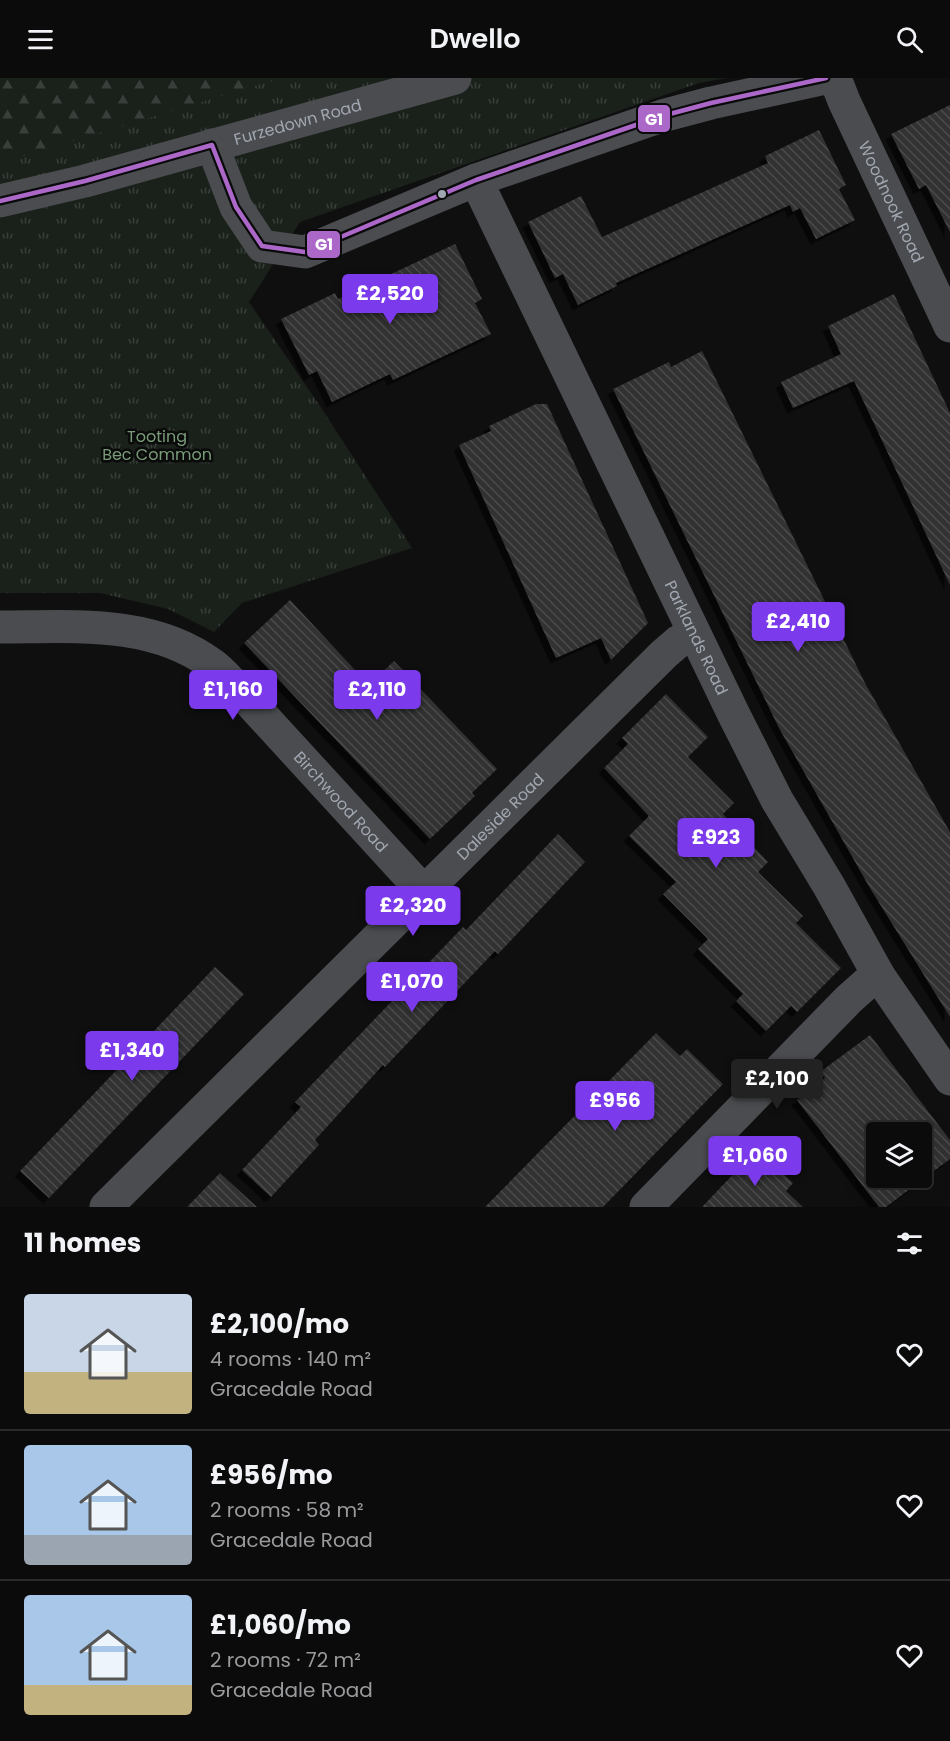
<!DOCTYPE html>
<html lang="en">
<head>
<meta charset="utf-8">
<style>
  :root { --surface:#0b0b0c; --page:#19191a; --text:#f1f3f6; --muted:#9a9b9d; --line:#2b2b2d; --accent:#7c3aed }
  body { margin:0; font-family:Poppins,sans-serif; background:var(--page); color:var(--text); height:100vh; display:flex; flex-direction:column; font-size:22px; white-space:nowrap }
  * { box-sizing:border-box; margin:0 }
  p { font-size:20px; color:var(--muted) }
  .icon { flex:none; width:33px; height:33px; fill:none; stroke:currentColor; stroke-width:2; stroke-linecap:round; stroke-linejoin:round }
  .map { position:relative; height:1129px; overflow:hidden }
  .side { display:flex; flex-direction:column; background:var(--surface); flex:1 }
  .side>* { flex:none }
  .controls { position:absolute; left:866px; top:1044px; display:grid; gap:12px }
  .controls a { display:grid; place-items:center; width:66px; height:66px; border-radius:6px; background:var(--surface); box-shadow:0 6px 24px #0002,0 0 0 2px var(--line); font-size:30px }
  .price { position:absolute; translate:-50% -51px; padding:0 14px; border-radius:6px; background:var(--accent); color:#fff; font-size:20px; line-height:39px; filter:drop-shadow(0 2px 3px #0008) }
  .price::after { content:''; position:absolute; left:50%; top:36px; width:18px; height:14px; margin-left:-9px; background:inherit; clip-path:polygon(0 0,100% 0,50% 100%) }
  .price.active { background:#222; color:#fff }
  ul { padding:0; list-style:none }
  li { display:flex; align-items:center; gap:18px; height:150px; padding:0 24px }
  li+li { border-top:2px solid var(--line) }
  li span { display:grid; place-items:center; flex:none; width:168px; height:120px; border-radius:6px; color:#555 }
  li>.icon { margin-inline-start:auto }
  span .icon { width:72px; height:72px; fill:#fffc; stroke-width:1 }
  li b { font-size:26px }
  h2 { display:flex; justify-content:space-between; align-items:center; height:72px; padding:0 24px; font-size:26px }
  header { display:flex; justify-content:space-between; align-items:center; height:78px; padding:0 24px; background:var(--surface); font-size:27px; font-weight:600 }
  .map>svg:first-child { display:block }
  .grass { fill:url(#grass-tufts) }
  .forest { fill:url(#forest-firs) }
  .building { fill:url(#building-back-hatch); fill-rule:evenodd; filter:url(#shadow) }
  .lines { fill:none; stroke-linecap:round; stroke-linejoin:round }
  .street { stroke:#4a4c4f; stroke-width:33 }
  .bus-1-casing { stroke:#0a0a0b; stroke-width:9 }
  .bus-1 { stroke:#ac68c9; stroke-width:4.5 }
  .bus-dot { fill:#a1a7b1; stroke:#0a0a0b; stroke-width:2 }
  .labels { text-anchor:middle; dominant-baseline:central; stroke-width:5; stroke-linejoin:round; paint-order:stroke }
  .street-label { font-size:16px; fill:#a1a7b1; stroke:#0a0a0b }
  .park-label { font-size:16px; fill:#799c78; stroke:#0a0a0b }
  .line-badge { stroke:#0a0a0b; stroke-width:2 }
  .badge-label { font-size:16px; text-anchor:middle; font-weight:bold; fill:#fff }
</style>
</head>
<body>
<header><svg class="icon" aria-label="menu" viewBox="0 0 24 24"><path d="M4 6h16M4 12h16M4 18h16"/></svg>Dwello<svg class="icon" aria-label="search" viewBox="0 0 24 24"><circle cx="10" cy="10" r="6"/><path d="M15 15l6 6"/></svg></header>
<div class="map">
<svg width="950" height="1129" viewBox="0 0 950 1129">
  <defs>
    <pattern id="grass-tufts" width="24" height="20" patternUnits="userSpaceOnUse" patternTransform="scale(1.5)"><rect width="24" height="20" fill="#1a201a"/><path d="M3 7l-1-3M5 7V3M7 7l1-3M15 17l-1-3M17 17v-4M19 17l1-3" fill="none" stroke="#383e39"/></pattern>
    <pattern id="forest-firs" width="22" height="20" patternUnits="userSpaceOnUse" patternTransform="scale(1.5)"><rect width="22" height="20" fill="#1a201a"/><path d="M5 1l3.5 6h-7zM16 11l3.5 6h-7z" fill="#383e39"/></pattern>
    <pattern id="building-back-hatch" width="6" height="6" patternUnits="userSpaceOnUse" patternTransform="scale(1.5)"><rect width="6" height="6" fill="#303032"/><path d="M-1 5l2 2M0 0l6 6M5-1l2 2" fill="none" stroke="#4b4b4d"/></pattern>
    <filter id="shadow"><feDropShadow dx="-5.5" dy="5.5" stdDeviation="0" flood-color="#0009"/></filter>
  </defs>
  <rect width="100%" height="100%" fill="#0f0f10"/>
  <path class="grass" d="M0,0H727L699,5L300,144L249,224L324,334L412,470L242,525L214,554L168,531L100,515H0Z"/>
  <path class="forest" d="M0,0H281L0,85Z"/>
  <path class="building" d="M950,27V154L926,107L919,111L891,56Z
    M819,52L846,107L839,111L855,142L816,161L800,130L793,134L790,127L616,205L617,208L578,227L563,196L555,200L528,144L581,118L602,159L768,85L765,78Z
    M455,166L482,221L475,225L491,256L393,302L390,296L332,324L317,293L309,297L281,241L335,215L338,221Z
    M894,216L950,335V507L854,303L793,330L781,304L841,276L828,248Z
    M702,273L865,605L950,754V939L870,810L779,650L613,311L669,284L671,289Z
    M536,326H547L648,545L611,582L601,560L556,580L459,367L491,353L489,348Z
    M290,522L369,607L394,583L497,691L472,715L475,718L430,761L244,565Z
    M666,616L708,659L688,679L734,725L723,736L768,784L758,794L803,838L796,845L841,890L797,934L791,928L766,953L736,923L743,916L698,871L708,861L663,816L676,804L629,758L649,738L604,690L628,666L622,660Z
    M558,756L585,784L498,876L495,873L385,989L383,987L315,1062L319,1067L271,1119L242,1092L301,1029L295,1024L463,849L466,852Z
    M215,889L244,916L49,1120L20,1093Z
    M656,955L680,978L687,971L723,1006L603,1129H485Z
    M870,957L950,1062V1081L886,1129H879L797,1022L825,1000L820,994ZM876,1054H921V1100H876Z
    M757,1071L793,1105L786,1113L803,1129H702Z
    M220,1095L257,1129H187Z"/>
  <g class="lines">
    <g class="street">
      <path id="s1" d="M835,0L844,23L950,248"/>
      <path d="M212,67L236,129L262,168L305,174L476,102L662,38L711,25L826,0"/>
      <path id="s2" d="M476,102L734,637L777,722L829,808L879,898L950,1001"/>
      <path id="s3" d="M0,123L85,103L455,0"/>
      <path id="s4" d="M0,549C72,549 152,541 213,587C221,593 229,602 236,609L423,813"/>
      <path id="s5" d="M106,1129L664,576L678,564L694,555"/>
      <path d="M646,1129L849,921L867,905L879,898"/>
    </g>
    <defs>
      <path id="bus-1" d="M212,67L236,129L262,168L305,174L476,102L662,38L711,25L826,0
        M0,123L85,103L212,67"/>
    </defs>
    <use href="#bus-1" class="bus-1-casing"/>
    <use href="#bus-1" class="bus-1"/>
  </g>
  <circle class="bus-dot" cx="442" cy="116" r="5"/>
  <g class="labels">
    <g class="street-label">
      <text stroke="none"><textPath href="#s3" startOffset="308">Furzedown Road</textPath></text>
      <text stroke="none"><textPath href="#s1" startOffset="136">Woodnook Road</textPath></text>
      <text stroke="none"><textPath href="#s2" startOffset="508">Parklands Road</textPath></text>
      <text stroke="none"><textPath href="#s4" startOffset="408">Birchwood Road</textPath></text>
      <text stroke="none"><textPath href="#s5" startOffset="555">Daleside Road</textPath></text>
    </g>
    <g class="park-label">
      <text x="157" y="358">Tooting<tspan x="157" dy="18">Bec Common</tspan></text>
    </g>
  </g>
  <g class="line-badge">
    <rect x="637" y="26" width="34" height="29" rx="6" fill="#ac68c9"/>
    <rect x="306" y="152" width="35" height="29" rx="6" fill="#ac68c9"/>
  </g>
  <g class="badge-label">
    <text x="654" y="47">G1</text>
    <text x="324" y="172">G1</text>
  </g>
</svg>
<div class="controls">
<a><svg class="icon" aria-label="layers" viewBox="0 0 24 24"><path d="M12 4l9 5-9 5-9-5zM3 14l9 5 9-5"/></svg></a>
</div>
<b class="price" style="left:390px;top:247px">£2,520</b>
<b class="price" style="left:798px;top:575px">£2,410</b>
<b class="price" style="left:233px;top:643px">£1,160</b>
<b class="price" style="left:377px;top:643px">£2,110</b>
<b class="price" style="left:716px;top:791px">£923</b>
<b class="price" style="left:413px;top:859px">£2,320</b>
<b class="price" style="left:412px;top:935px">£1,070</b>
<b class="price" style="left:132px;top:1004px">£1,340</b>
<b class="price active" style="left:777px;top:1032px">£2,100</b>
<b class="price" style="left:615px;top:1054px">£956</b>
<b class="price" style="left:755px;top:1109px">£1,060</b>
</div>
<section class="side">
<h2>11 homes<svg class="icon" aria-label="filters" viewBox="0 0 24 24"><path d="M4 7h16M4 17h16"/><circle cx="9" cy="7" r="2"/><circle cx="15" cy="17" r="2"/></svg></h2>
<ul>
<li><span style="background:linear-gradient(#c9d6e8 65%,#c2b280 0)"><svg class="icon" aria-label="home" viewBox="0 0 24 24"><path d="M3 11l9-7 9 7M6 9v11h12V9"/></svg></span><div><b>£2,100/mo</b><p>4 rooms · 140 m²</p><p>Gracedale Road</p></div><svg class="icon" aria-label="heart" viewBox="0 0 24 24"><path d="M12 20l-8-8c-3-5 5-10 8-4 3-6 11-1 8 4z"/></svg></li>
<li><span style="background:linear-gradient(#a9c7e8 75%,#9aa5b1 0)"><svg class="icon" aria-label="home" viewBox="0 0 24 24"><path d="M3 11l9-7 9 7M6 9v11h12V9"/></svg></span><div><b>£956/mo</b><p>2 rooms · 58 m²</p><p>Gracedale Road</p></div><svg class="icon" aria-label="heart" viewBox="0 0 24 24"><path d="M12 20l-8-8c-3-5 5-10 8-4 3-6 11-1 8 4z"/></svg></li>
<li><span style="background:linear-gradient(#a9c7e8 75%,#c2b280 0)"><svg class="icon" aria-label="home" viewBox="0 0 24 24"><path d="M3 11l9-7 9 7M6 9v11h12V9"/></svg></span><div><b>£1,060/mo</b><p>2 rooms · 72 m²</p><p>Gracedale Road</p></div><svg class="icon" aria-label="heart" viewBox="0 0 24 24"><path d="M12 20l-8-8c-3-5 5-10 8-4 3-6 11-1 8 4z"/></svg></li>
</ul>
</section>
</body>
</html>
